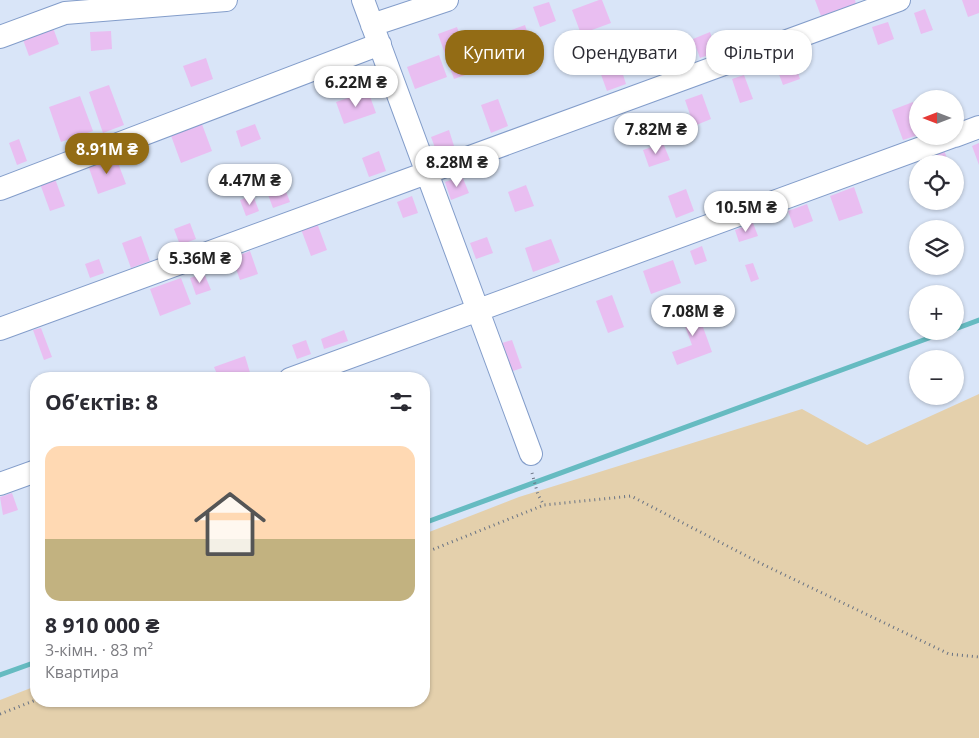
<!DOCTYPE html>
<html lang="uk">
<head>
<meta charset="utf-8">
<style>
  :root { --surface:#fff; --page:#f2f2f3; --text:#2b2b33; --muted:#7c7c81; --accent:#936c15 }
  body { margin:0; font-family:"Open Sans",sans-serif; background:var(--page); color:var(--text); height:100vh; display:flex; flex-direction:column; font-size:19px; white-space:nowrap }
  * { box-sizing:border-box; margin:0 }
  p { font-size:16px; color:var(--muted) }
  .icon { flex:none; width:28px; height:28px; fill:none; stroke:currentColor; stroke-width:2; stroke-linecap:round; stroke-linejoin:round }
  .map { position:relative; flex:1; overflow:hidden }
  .details { position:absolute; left:30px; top:372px; width:400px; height:335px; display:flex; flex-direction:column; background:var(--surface); border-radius:20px; box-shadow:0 1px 4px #0004 }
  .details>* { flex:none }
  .banner { position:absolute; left:445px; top:30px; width:459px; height:45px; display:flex; gap:10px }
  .needle { width:32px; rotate:270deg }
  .fabs { position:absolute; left:909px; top:90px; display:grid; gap:10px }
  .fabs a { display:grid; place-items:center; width:55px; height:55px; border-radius:50%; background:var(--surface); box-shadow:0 1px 4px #0004; font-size:25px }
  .price { position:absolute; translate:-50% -42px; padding:0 11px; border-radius:18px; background:#fff; color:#222; font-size:16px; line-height:32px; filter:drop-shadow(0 1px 2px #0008) }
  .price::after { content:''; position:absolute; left:50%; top:30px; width:15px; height:11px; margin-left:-8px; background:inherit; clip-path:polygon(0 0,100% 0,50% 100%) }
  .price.current { background:var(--accent); color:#fff }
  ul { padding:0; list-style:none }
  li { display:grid; align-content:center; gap:10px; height:265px; padding:0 15px }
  li span { display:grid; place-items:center; height:155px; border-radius:15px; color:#555 }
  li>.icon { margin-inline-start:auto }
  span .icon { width:90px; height:90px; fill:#fffc; stroke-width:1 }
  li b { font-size:21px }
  h2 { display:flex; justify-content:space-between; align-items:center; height:60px; padding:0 15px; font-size:21px }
  .tag { padding:0 18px; border-radius:20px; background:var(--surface); box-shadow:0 1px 4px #0004; font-size:18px; line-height:45px }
  .tag.current { background:var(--accent); color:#fff }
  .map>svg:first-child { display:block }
  .green { fill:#e4d0ac }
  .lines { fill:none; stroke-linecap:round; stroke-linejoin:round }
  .stream { stroke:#66bbc1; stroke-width:5 }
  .building { fill:#e9bef1 }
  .minor-casing { stroke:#839dca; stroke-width:24 }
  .path { stroke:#687283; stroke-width:3; stroke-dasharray:1 4; stroke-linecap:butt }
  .minor { stroke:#fff; stroke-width:22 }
</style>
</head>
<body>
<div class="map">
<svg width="979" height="738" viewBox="0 0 979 738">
  <rect width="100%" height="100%" fill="#d9e5f8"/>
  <path class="green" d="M979,394V738H0V700L36,686V701H424V534L519,497L802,409L867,445Z"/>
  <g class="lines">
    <path class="stream" d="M955,329L979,320
      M424,523L948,331
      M0,675L36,662"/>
  </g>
  <path class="building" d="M599,0H602L611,23L581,34L572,10Z
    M815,0H855L856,4L821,16Z
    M962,0H979V13L968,17Z
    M549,2L556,21L540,27L533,7Z
    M925,9L933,30L921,34L914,13Z
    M888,22L894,39L878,45L872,27Z
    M52,25L59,44L29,56L22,37Z
    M525,25L532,46L503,56L495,36Z
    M457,27L460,36L477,30L490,66L454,79L438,34Z
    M111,31L112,49L91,51L90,32Z
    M710,32L717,52L700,58L693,39Z
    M439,55L447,77L415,89L407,67Z
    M792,55L800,79L783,85L774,61Z
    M206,58L213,79L191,87L183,66Z
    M619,62L626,84L607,91L599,69Z
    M744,75L753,99L740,103L732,79Z
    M109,85L124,125L103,133L89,92Z
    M368,91L376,113L344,124L336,102Z
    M702,94L711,119L694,126L685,100Z
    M80,96L93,131L61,142L49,107Z
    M498,99L508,126L491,133L481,105Z
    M913,102L918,114V135L903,140L892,110Z
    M200,119L212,151L181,163L169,130Z
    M255,124L261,139L241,147L236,131Z
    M449,130L454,146L437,153L431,137Z
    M19,139L27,161L17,165L9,143Z
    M663,143L670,160L649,167L643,150Z
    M979,143V165L972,146Z
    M944,150L949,164H927L924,157Z
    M379,151L386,171L369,177L362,158Z
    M115,155L126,184L98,194L88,165Z
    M54,176L65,206L50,211L39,181Z
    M462,176L469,193L451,200L445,182Z
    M526,185L534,206L515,212L508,192Z
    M284,186L290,202L273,208L267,192Z
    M854,187L863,213L839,221L830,196Z
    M686,189L694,211L676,218L668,196Z
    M253,195L259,211L246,216L240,200Z
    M412,196L418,213L403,218L397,202Z
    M807,204L813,221L794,228L788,211Z
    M190,223L196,239L180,245L174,229Z
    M317,223L327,250L311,256L301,229Z
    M753,223L758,236L739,242L735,230Z
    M141,236L150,261L131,268L122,243Z
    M487,237L493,253L476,259L470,243Z
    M551,239L560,262L533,272L525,248Z
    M702,246L707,261L695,265L690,251Z
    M250,251L258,274L240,280L232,258Z
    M99,259L104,273L90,278L85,264Z
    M673,260L681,283L651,294L643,271Z
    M753,263L759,279L751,282L745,265Z
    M204,273L211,290L196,295L190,278Z
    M181,278L191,304L160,316L150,289Z
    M612,295L624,327L608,333L596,301Z
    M695,305L712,352L677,365L672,352L692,345L679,310Z
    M41,328L52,357L44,360L33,330Z
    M344,330L348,341L324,349L321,339Z
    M306,340L311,354L297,359L292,345Z
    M512,340L522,368L510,372L499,344Z
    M245,356L251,376L243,379H219L214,367Z
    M12,493L18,510L3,515L0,497Z"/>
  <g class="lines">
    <defs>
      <path id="minor" d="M363,0L531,454
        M372,25L447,0
        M0,37L65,13L226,0
        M955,136L979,127
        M0,189L380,44
        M0,329L899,0
        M290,379L954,136
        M0,484L36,471"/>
    </defs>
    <use href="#minor" class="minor-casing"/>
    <path class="path" d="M532,473L538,495L544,505L631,496L764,565L949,654L979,657
      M424,553L544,505
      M0,714L36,700"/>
    <use href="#minor" class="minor"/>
  </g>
</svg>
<div class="fabs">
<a><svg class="needle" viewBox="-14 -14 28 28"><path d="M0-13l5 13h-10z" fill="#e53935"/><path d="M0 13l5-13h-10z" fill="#7c7c81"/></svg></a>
<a><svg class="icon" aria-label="locate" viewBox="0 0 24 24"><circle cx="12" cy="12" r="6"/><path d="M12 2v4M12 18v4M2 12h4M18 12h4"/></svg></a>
<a><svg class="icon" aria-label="layers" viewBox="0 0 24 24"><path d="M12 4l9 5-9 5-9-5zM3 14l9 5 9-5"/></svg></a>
<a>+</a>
<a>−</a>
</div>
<b class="price" style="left:356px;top:108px">6.22M ₴</b>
<b class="price" style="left:656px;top:155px">7.82M ₴</b>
<b class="price current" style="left:107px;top:175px">8.91M ₴</b>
<b class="price" style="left:457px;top:188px">8.28M ₴</b>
<b class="price" style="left:250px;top:206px">4.47M ₴</b>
<b class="price" style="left:746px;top:233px">10.5M ₴</b>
<b class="price" style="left:200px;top:284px">5.36M ₴</b>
<b class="price" style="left:693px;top:337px">7.08M ₴</b>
<div class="banner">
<a class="tag current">Купити</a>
<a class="tag">Орендувати</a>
<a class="tag">Фільтри</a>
</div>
<section class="details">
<h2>Об’єктів: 8<svg class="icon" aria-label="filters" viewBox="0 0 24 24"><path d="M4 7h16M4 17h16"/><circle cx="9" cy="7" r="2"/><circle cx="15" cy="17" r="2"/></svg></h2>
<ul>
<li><span style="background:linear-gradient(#ffd9b3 60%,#c2b280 0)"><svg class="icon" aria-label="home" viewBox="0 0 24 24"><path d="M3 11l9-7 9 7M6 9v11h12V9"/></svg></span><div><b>8 910 000 ₴</b><p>3-кімн. · 83 m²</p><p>Квартира</p></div></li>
</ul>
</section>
</div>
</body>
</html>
